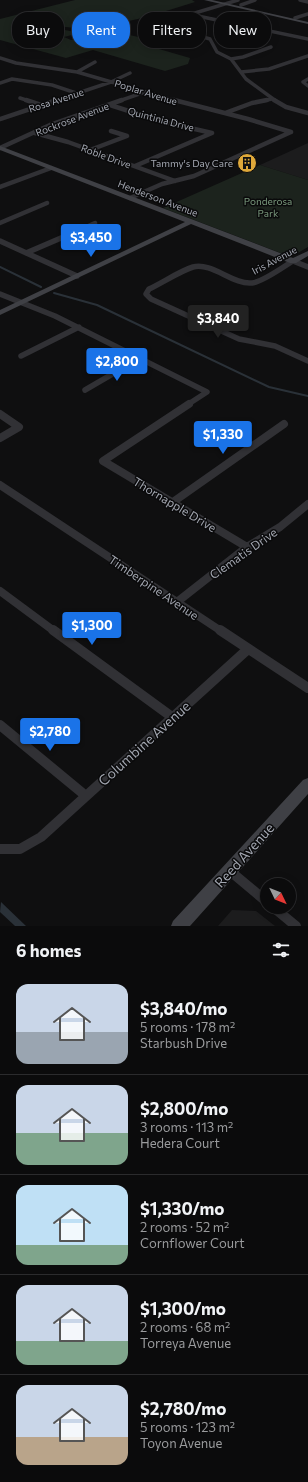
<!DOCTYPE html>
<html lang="en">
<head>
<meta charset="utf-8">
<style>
  :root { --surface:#0b0b0c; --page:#19191a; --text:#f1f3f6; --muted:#9a9b9d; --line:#2b2b2d; --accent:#1a73e8 }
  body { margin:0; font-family:Commissioner,sans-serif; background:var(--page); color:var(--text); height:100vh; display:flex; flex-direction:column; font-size:15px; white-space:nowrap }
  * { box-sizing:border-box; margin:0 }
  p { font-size:13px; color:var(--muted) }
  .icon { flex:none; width:22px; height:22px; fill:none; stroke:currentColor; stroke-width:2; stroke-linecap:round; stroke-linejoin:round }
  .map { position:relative; height:926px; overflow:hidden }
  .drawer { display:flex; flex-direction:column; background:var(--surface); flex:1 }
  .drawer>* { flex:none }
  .banner { position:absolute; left:12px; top:12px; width:284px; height:36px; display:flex; gap:8px }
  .needle { width:26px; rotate:133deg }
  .buttons { position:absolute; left:260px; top:878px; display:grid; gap:8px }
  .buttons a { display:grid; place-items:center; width:36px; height:36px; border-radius:50%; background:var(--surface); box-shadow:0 2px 10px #0003,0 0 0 1px var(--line); font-size:20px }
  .price { position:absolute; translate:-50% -34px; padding:0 9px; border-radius:4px; background:var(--accent); color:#fff; font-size:13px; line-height:26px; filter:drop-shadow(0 1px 2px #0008) }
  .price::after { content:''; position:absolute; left:50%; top:24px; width:12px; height:9px; margin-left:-6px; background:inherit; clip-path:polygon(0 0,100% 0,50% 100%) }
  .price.active { background:#222; color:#fff }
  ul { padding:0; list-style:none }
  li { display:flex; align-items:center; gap:12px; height:100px; padding:0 16px }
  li+li { border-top:1px solid var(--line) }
  li span { display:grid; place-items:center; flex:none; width:112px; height:80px; border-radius:12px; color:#555 }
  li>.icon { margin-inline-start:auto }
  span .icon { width:48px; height:48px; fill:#fffc; stroke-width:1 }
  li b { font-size:17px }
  h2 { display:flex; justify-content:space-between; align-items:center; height:48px; padding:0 16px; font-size:17px }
  .pill { padding:0 14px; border-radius:16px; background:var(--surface); box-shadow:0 2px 10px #0003,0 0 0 1px var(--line); font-size:14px; line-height:36px }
  .pill.active { background:var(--accent); color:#fff }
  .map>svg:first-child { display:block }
  .built { fill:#1c1c1d }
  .green { fill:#1c231d }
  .water { fill:#2a3138 }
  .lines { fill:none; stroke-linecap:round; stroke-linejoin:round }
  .stream { stroke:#2a3138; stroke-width:2 }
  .street-far4 { stroke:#313135; stroke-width:3.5 }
  .street-far3 { stroke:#313135; stroke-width:4.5 }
  .street-far2 { stroke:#313135; stroke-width:5.5 }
  .street-far1 { stroke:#313135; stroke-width:8 }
  .street { stroke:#313135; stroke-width:10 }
  .secondary { fill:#3f4045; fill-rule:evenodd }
  .labels { text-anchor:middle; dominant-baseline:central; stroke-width:3; stroke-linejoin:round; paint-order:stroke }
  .far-street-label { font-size:10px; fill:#a2a6b0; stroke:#0a0a0b }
  .far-poi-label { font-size:10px; fill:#a2a6b0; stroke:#0a0a0b; text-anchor:end }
  .far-park-label { font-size:10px; fill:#7a997d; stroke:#0a0a0b }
  .street-label { font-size:12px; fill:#a2a6b0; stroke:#0a0a0b }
  .near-street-label { font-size:14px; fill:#a2a6b0; stroke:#0a0a0b }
</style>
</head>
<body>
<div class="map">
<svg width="308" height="926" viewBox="0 0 308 926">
  <rect width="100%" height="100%" fill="#0f0f10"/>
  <path class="built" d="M308,143V180L260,165Z
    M232,910L256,911L275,926H218Z"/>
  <path class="green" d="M75,0H192L195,2C159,13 121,26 83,28C64,29 56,22 35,29L48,34L65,30L80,33L64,37L71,40L116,32L161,42L159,49L190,58L188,64L165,71L93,50L66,58L0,40V19Z
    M260,165L308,180V247L291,257L163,208Z"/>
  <path class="water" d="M1,902L26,926H15L0,912Z"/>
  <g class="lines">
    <path class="stream" d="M0,267L41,287
      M54,293L97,305L269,387L308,396"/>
    <path class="street-far4" d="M238,0L175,19L171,25L176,29L210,39L217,52L231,59L246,79L276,101
      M300,0L308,2
      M241,5L255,0
      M193,15L308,39
      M295,18L308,14
      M0,58L16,63L77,72L177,101
      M231,59L243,57L271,47
      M77,72L95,62
      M241,72L269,69L308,56
      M308,79L303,82L308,86
      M0,83L12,79L52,85L76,93
      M20,98L29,101
      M54,101L111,82L130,73
      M119,101L145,92
      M262,101L272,99"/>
    <path class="street-far3" d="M26,100L41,105
      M174,100L248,119L291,132
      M274,100L286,107L308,113
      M110,105L160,121L212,133
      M225,113L252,103L267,100
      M0,119L57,100
      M35,133L68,142L175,181
      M0,148L50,125L122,100
      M90,150L127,136L111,131
      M135,166L212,133
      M0,187L51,168
      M130,198L162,184L194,176L291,132
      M0,223L47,203
      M73,233L95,223"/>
    <path class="street-far2" d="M0,241L77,276
      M26,253L75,232
      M308,267L293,261C283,267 263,282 252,283C233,285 212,262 193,267C180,271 162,283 149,289L146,294L151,299L239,339L275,346L308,361
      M0,294L55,316L207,392L187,405
      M21,356L79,327
      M85,390L140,358"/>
    <path class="street-far1" d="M189,404L103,461L247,547
      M0,414L19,427L0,438
      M0,485L221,631
      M173,502L284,424
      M0,591L54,631
      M177,602L247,547L280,527L308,504"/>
    <path class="street" d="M53,630L172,717
      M220,630L308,688
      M0,725L86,796
      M0,849H20L41,837L248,649
      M230,871L267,902
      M273,907L296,926"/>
    <path class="secondary" d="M204,0H212L308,22V24Z
      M0,146L293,258L308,251V256L296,263H290L191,224L0,315V310L185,222L0,150Z
      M308,778V794L190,926H171L173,921L303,780Z"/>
  </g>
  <defs>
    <symbol id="building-disc" viewBox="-11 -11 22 22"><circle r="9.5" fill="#dea83a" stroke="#0a0a0b"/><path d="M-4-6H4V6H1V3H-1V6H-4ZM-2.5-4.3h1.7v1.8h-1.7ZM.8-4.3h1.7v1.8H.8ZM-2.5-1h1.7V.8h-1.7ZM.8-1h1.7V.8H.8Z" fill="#111"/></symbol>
  </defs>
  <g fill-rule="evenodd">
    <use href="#building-disc" x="236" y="152" width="22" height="22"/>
  </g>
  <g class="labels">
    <g class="far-street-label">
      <text transform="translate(146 92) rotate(17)">Poplar Avenue</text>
      <text transform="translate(56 100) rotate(-18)">Rosa Avenue</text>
      <text transform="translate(72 119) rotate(-21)">Rockrose Avenue</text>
      <text transform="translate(161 119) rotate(15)">Quintinia Drive</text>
      <text transform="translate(106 156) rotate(20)">Roble Drive</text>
      <text transform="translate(158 198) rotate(21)">Henderson Avenue</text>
      <text transform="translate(274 260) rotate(-28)">Iris Avenue</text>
    </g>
    <g class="far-poi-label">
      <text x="233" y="163">Tammy's Day Care</text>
    </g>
    <g class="far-park-label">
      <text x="268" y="201">Ponderosa<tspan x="268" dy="12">Park</tspan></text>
    </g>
    <g class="street-label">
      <text transform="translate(175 504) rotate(31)">Thornapple Drive</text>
      <text transform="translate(243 553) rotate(-35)">Clematis Drive</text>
      <text transform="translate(154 587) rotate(34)">Timberpine Avenue</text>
    </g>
    <g class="near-street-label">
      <text transform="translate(144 743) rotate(-42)">Columbine Avenue</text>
      <text transform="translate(244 855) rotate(-48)">Reed Avenue</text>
    </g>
  </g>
</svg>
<div class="buttons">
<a><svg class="needle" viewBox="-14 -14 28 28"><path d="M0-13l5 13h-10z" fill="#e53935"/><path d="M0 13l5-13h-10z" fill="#9a9b9d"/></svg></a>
</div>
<b class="price" style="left:91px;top:258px">$3,450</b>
<b class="price active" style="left:218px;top:339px">$3,840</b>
<b class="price" style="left:117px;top:382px">$2,800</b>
<b class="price" style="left:223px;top:455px">$1,330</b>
<b class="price" style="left:92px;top:646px">$1,300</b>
<b class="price" style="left:50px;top:752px">$2,780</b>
<div class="banner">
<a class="pill">Buy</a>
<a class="pill active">Rent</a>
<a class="pill">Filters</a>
<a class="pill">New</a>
</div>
</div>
<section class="drawer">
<h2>6 homes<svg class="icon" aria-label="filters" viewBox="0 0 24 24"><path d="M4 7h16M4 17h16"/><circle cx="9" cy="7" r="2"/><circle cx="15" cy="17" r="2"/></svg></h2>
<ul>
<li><span style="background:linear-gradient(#c9d6e8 60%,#9aa5b1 0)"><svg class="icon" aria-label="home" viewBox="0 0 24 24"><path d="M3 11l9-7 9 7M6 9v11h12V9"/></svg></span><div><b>$3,840/mo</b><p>5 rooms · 178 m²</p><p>Starbush Drive</p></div></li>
<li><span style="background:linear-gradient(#c9d6e8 60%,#7fa58c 0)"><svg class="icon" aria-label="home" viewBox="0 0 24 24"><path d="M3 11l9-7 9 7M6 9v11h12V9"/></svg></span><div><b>$2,800/mo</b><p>3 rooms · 113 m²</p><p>Hedera Court</p></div></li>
<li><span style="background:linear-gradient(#bfe0f5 75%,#7fa58c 0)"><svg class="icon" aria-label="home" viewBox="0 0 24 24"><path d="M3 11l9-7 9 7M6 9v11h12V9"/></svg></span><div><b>$1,330/mo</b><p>2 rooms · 52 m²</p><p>Cornflower Court</p></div></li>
<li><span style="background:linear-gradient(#c9d6e8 70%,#7fa58c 0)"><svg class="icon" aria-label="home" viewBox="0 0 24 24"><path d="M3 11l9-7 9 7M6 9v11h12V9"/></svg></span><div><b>$1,300/mo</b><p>2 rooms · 68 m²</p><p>Torreya Avenue</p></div></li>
<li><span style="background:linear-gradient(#c9d6e8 65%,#b9a48a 0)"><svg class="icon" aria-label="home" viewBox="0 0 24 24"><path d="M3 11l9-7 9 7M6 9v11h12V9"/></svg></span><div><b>$2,780/mo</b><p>5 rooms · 123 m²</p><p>Toyon Avenue</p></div></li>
</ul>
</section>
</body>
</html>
